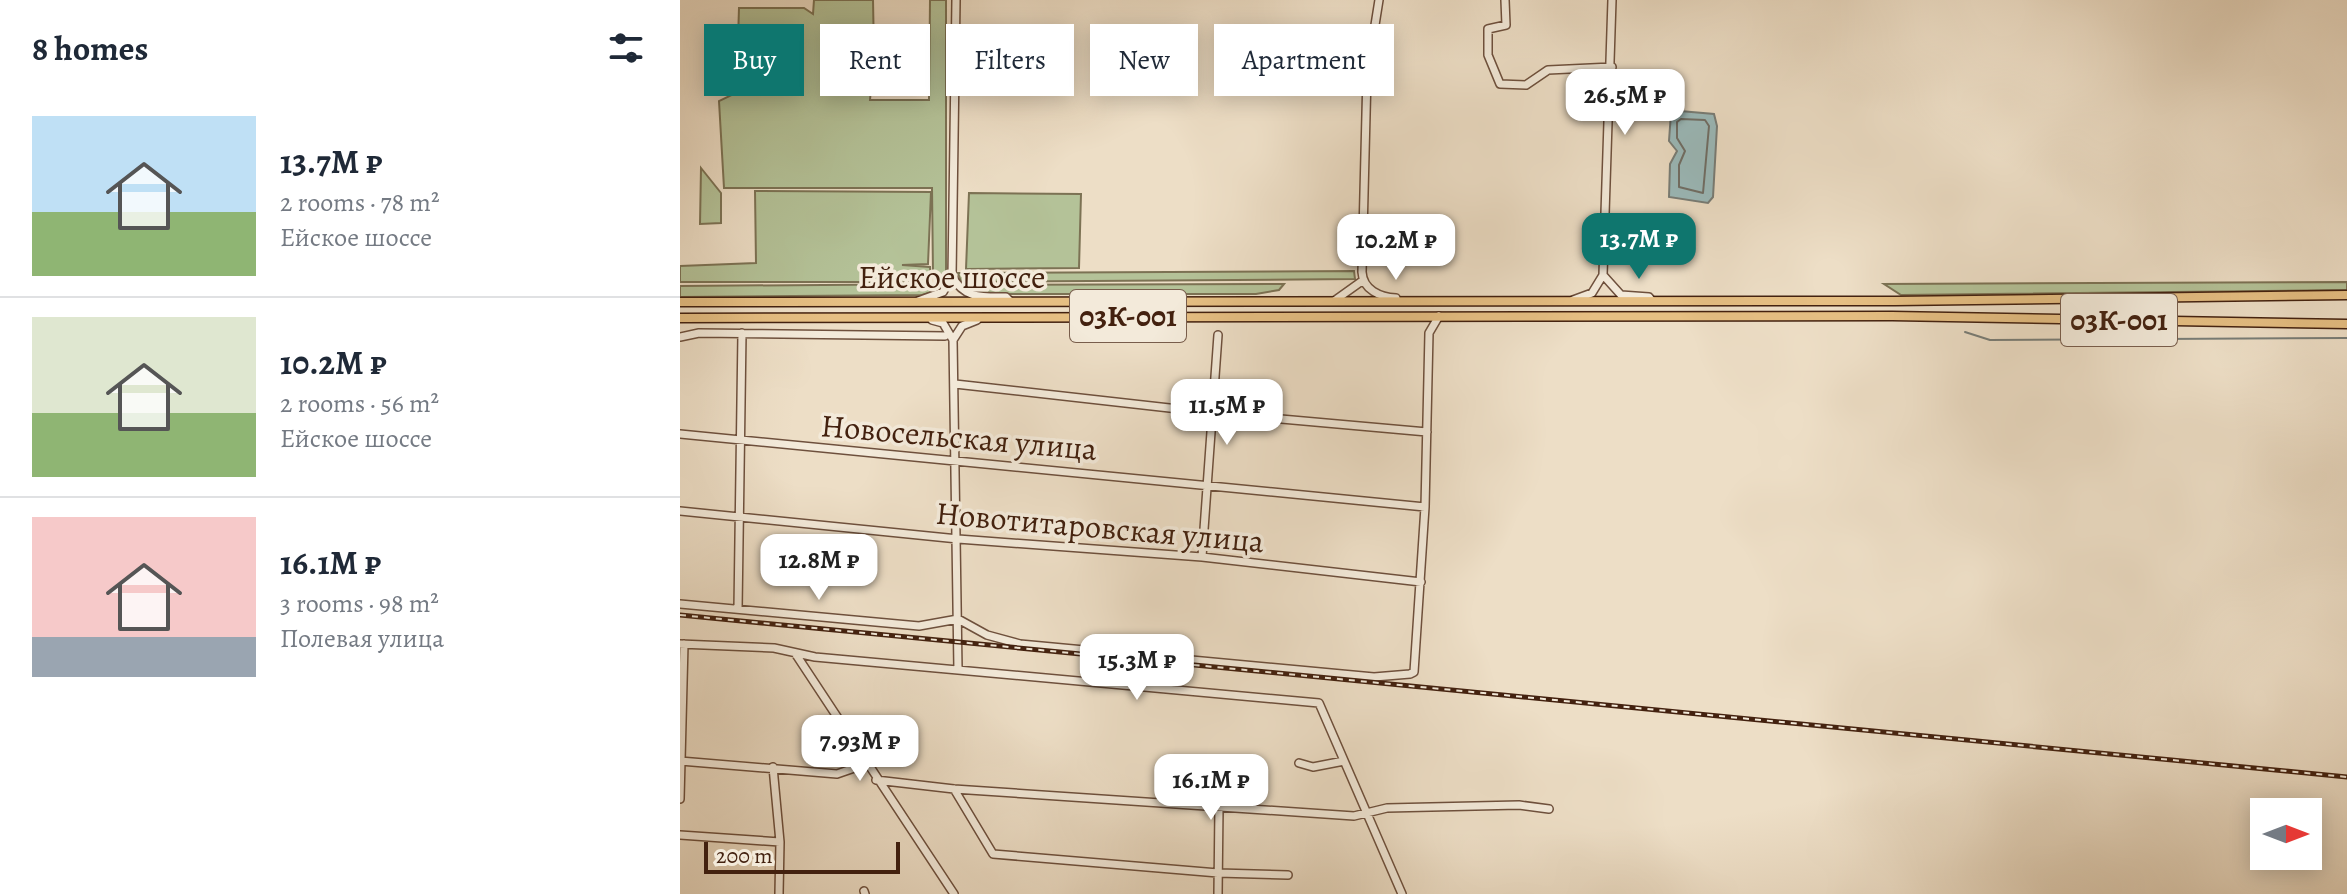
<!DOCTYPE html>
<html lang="en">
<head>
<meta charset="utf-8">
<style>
  :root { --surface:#fff; --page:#f6f6f7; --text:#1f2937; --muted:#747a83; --line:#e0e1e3; --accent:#0f766e }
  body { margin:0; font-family:Alegreya,serif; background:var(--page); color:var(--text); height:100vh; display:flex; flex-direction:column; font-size:30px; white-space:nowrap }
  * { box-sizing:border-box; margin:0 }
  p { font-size:26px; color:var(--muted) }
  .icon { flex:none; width:44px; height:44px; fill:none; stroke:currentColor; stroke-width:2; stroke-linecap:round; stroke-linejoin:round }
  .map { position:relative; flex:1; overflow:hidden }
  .drawer { display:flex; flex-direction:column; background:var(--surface); width:680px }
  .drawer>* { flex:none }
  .hud { position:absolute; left:24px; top:24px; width:760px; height:72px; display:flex; gap:16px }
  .needle { width:52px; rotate:90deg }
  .fabs { position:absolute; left:1570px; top:798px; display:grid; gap:16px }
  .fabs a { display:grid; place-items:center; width:72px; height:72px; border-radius:0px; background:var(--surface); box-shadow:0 4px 20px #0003; font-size:40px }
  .scale { position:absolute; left:24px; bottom:20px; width:196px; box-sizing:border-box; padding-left:8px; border:4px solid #43210f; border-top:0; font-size:22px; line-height:28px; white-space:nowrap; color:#43210f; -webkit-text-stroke:6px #f3eada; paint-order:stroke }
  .price { position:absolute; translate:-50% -68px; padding:0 18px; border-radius:16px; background:#fff; color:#222; font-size:26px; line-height:52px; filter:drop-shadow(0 2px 4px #0008) }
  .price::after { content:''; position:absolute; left:50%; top:48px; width:24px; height:18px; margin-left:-12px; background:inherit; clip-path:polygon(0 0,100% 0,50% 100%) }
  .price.selected { background:var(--accent); color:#fff }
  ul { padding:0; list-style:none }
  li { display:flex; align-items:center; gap:24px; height:200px; padding:0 32px }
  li+li { border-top:2px solid var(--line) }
  li span { display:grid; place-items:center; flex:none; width:224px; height:160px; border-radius:0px; color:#555 }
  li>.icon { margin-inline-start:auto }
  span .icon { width:96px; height:96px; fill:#fffc; stroke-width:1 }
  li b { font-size:34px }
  h2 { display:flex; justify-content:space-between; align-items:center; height:96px; padding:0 32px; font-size:34px }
  .pill { padding:0 28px; border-radius:0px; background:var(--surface); box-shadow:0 4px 20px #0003; font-size:28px; line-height:72px }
  .pill.selected { background:var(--accent); color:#fff }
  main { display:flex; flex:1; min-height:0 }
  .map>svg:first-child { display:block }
  .green { fill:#b4c298; stroke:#7c7254; stroke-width:2 }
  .water { fill:#9bbbbc; stroke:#787d77; stroke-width:2 }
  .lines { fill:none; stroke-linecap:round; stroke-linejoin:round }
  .shore { stroke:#6f6e66; stroke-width:2 }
  .stream { stroke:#787d77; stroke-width:2 }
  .minor-casing { stroke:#6e503d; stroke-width:10 }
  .major-casing { stroke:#43210f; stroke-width:11 }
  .minor { stroke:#f3eada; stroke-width:7 }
  .major { stroke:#e6bf83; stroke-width:8 }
  .rail-casing { stroke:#43210f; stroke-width:5 }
  .rail { stroke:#f3eada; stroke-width:2; stroke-dasharray:6; stroke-linecap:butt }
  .labels { text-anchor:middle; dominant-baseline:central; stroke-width:7; stroke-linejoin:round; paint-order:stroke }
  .shield { fill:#f3eada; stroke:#785d4c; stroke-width:2 }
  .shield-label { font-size:30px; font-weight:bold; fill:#43210f }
  .street-label { font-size:32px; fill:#43210f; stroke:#f3eada }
</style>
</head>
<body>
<main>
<section class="drawer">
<h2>8 homes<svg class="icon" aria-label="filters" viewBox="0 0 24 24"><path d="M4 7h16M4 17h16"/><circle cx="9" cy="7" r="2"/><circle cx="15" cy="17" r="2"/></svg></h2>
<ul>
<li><span style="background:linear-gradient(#bfe0f5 60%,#8fb573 0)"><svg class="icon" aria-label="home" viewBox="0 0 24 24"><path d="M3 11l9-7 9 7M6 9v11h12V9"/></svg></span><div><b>13.7M ₽</b><p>2 rooms · 78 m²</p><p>Ейское шоссе</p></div></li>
<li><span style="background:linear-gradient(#dfe7d0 60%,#8fb573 0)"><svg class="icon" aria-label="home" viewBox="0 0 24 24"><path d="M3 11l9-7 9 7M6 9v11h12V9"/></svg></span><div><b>10.2M ₽</b><p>2 rooms · 56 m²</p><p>Ейское шоссе</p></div></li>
<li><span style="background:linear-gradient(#f6c9c9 75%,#9aa5b1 0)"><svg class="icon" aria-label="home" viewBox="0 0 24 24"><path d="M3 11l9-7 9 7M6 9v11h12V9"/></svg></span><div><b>16.1M ₽</b><p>3 rooms · 98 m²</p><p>Полевая улица</p></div></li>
</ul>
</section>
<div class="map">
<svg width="1667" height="894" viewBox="0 0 1667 894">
  <rect width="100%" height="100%" fill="#eddec6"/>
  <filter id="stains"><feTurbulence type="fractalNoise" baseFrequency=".0025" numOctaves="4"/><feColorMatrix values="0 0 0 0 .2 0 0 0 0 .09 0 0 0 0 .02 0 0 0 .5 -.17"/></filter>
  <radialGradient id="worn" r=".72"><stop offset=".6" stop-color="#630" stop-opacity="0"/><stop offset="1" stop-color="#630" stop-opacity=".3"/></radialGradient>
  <path class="green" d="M134,0H193L194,54L190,100H249L250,0H266V274H253L252,188H44L39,101L66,88H107V61L34,60V39L58,40L59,8H124L133,14Z
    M21,168L41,193V223L20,224Z
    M75,191L251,192L248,264L222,265L250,267L251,282H0V266L76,263Z
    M289,193L401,194L399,268L286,269Z
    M674,271L675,279L281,282L278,273Z
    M1667,282V290L1221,295L1204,284Z
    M265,284L259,290L242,295L0,297V286Z
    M604,284L599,290L576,294H299L282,285Z"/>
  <path class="water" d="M1000,111L1034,114L1037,126L1033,197L1028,203L989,197L990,164L997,151L989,141L991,113Z"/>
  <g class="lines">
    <path class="shore" d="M1001,119L1025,120L1029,126L1023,193L999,187V165L1005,151L997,138V122Z"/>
    <path class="stream" d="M1285,332L1310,340L1667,338"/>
    <defs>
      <path id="minor" d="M699,0L687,75L682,272C683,290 700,297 716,298
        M825,0L826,25L808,29V55L820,84L846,85L868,70L932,67
        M932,0L923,275L941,295L969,297L972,301
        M576,67L690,62
        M272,276C284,299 302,297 326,297L330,301
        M893,300L912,293L923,275
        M238,301L263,292L272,276L276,0
        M654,301L682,281
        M252,320L263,323L273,340L278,669
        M0,337L19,333L265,336
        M273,340L282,326L297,320
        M275,384L534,413L747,432
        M0,434L745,507
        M0,511L278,539L522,557L741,582
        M522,557L538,335
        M0,604L239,626L278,619L307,635L340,644L694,677L730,674L734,672L745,507L749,333L759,316
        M58,609L62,333
        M0,644L94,648L135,657L639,703L722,894
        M115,653L274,894
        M0,761L157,774L186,764
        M619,763L633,767L664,761
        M93,767L100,842L99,894
        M196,780L274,789L674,816L707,808L839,805L869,809
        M274,789L313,854L538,873L608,875
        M0,799L4,644
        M0,835L100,842
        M184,891L185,894
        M538,894L539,807"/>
      <path id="major" d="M0,302L1215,301L1667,295
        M0,318L1212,316L1667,324"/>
    </defs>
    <use href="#minor" class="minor-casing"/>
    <use href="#major" class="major-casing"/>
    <use href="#minor" class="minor"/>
    <use href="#major" class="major"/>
    <defs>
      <path id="rail" d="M0,615L1667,777"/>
    </defs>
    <use href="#rail" class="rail-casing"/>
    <use href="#rail" class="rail"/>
  </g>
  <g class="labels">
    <g class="shield">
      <rect x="390" y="290" width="116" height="52" rx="6"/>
      <rect x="1381" y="294" width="116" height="52" rx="6"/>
    </g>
    <g class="shield-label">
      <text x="448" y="316">03К-001</text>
      <text x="1439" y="320">03К-001</text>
    </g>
    <g class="street-label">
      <text x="272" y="277">Ейское шоссе</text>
      <text transform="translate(279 437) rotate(5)">Новосельская улица</text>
      <text transform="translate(420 527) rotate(5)">Новотитаровская улица</text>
    </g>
  </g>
  <rect width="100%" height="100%" filter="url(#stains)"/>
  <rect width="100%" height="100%" fill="url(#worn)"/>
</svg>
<div class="fabs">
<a><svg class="needle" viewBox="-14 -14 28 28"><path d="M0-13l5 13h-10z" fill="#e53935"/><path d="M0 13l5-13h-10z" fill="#747a83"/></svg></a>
</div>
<div class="scale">200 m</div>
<b class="price" style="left:945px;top:137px">26.5M ₽</b>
<b class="price selected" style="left:959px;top:281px">13.7M ₽</b>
<b class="price" style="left:716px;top:282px">10.2M ₽</b>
<b class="price" style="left:547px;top:447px">11.5M ₽</b>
<b class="price" style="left:139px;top:602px">12.8M ₽</b>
<b class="price" style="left:457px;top:702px">15.3M ₽</b>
<b class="price" style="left:180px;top:783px">7.93M ₽</b>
<b class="price" style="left:531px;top:822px">16.1M ₽</b>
<div class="hud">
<a class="pill selected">Buy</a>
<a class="pill">Rent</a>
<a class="pill">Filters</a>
<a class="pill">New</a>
<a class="pill">Apartment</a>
</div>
</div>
</main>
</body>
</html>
